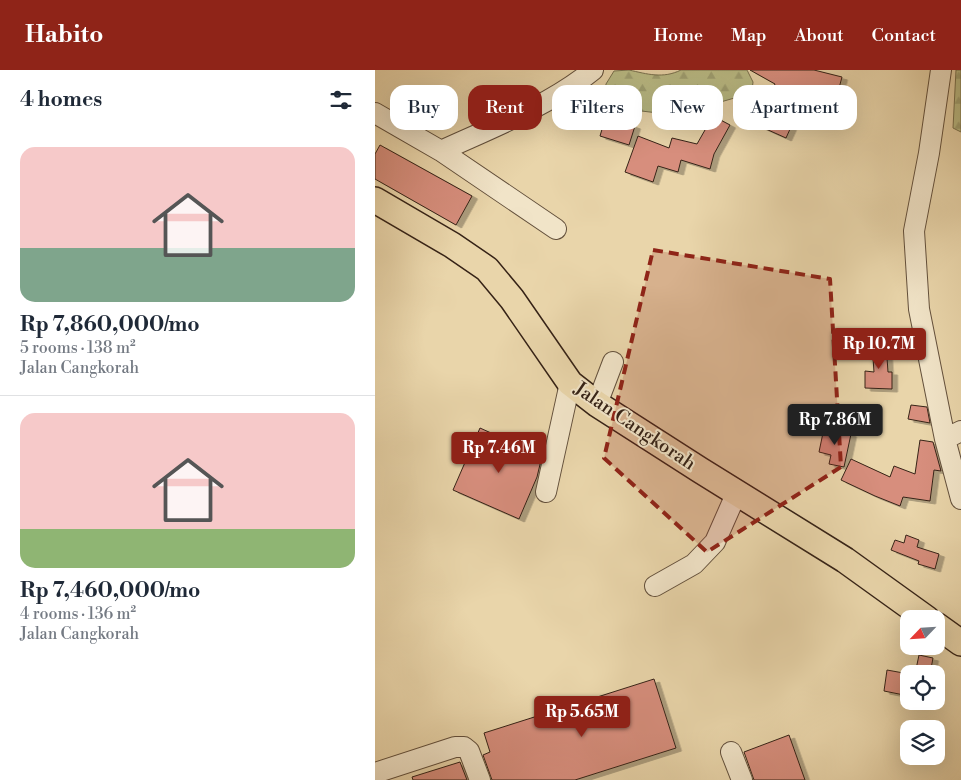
<!DOCTYPE html>
<html lang="en">
<head>
<meta charset="utf-8">
<style>
  :root { --surface:#fff; --page:#f6f6f7; --text:#1f2937; --muted:#747a83; --line:#e0e1e3; --accent:#8f2418 }
  body { margin:0; font-family:"Libre Bodoni",serif; background:var(--page); color:var(--text); height:100vh; display:flex; flex-direction:column; font-size:19px; white-space:nowrap }
  * { box-sizing:border-box; margin:0 }
  p { font-size:16px; color:var(--muted) }
  .icon { flex:none; width:28px; height:28px; fill:none; stroke:currentColor; stroke-width:2; stroke-linecap:round; stroke-linejoin:round }
  .map { position:relative; flex:1; overflow:hidden }
  .sheet { display:flex; flex-direction:column; background:var(--surface); width:375px }
  .sheet>* { flex:none }
  .banner { position:absolute; left:15px; top:15px; width:475px; height:45px; display:flex; gap:10px }
  .needle { width:32px; rotate:245deg }
  .controls { position:absolute; left:525px; top:540px; display:grid; gap:10px }
  .controls a { display:grid; place-items:center; width:45px; height:45px; border-radius:10px; background:var(--surface); box-shadow:0 5px 20px #0002; font-size:25px }
  .price { position:absolute; translate:-50% -42px; padding:0 11px; border-radius:5px; background:var(--accent); color:#fff; font-size:16px; line-height:32px; filter:drop-shadow(0 1px 2px #0008) }
  .price::after { content:''; position:absolute; left:50%; top:30px; width:15px; height:11px; margin-left:-8px; background:inherit; clip-path:polygon(0 0,100% 0,50% 100%) }
  .price.on { background:#222; color:#fff }
  ul { padding:0; list-style:none }
  li { display:grid; align-content:center; gap:10px; height:265px; padding:0 20px }
  li+li { border-top:1px solid var(--line) }
  li span { display:grid; place-items:center; height:155px; border-radius:15px; color:#555 }
  li>.icon { margin-inline-start:auto }
  span .icon { width:90px; height:90px; fill:#fffc; stroke-width:1 }
  li b { font-size:21px }
  h2 { display:flex; justify-content:space-between; align-items:center; height:60px; padding:0 20px; font-size:21px }
  .pill { padding:0 18px; border-radius:15px; background:var(--surface); box-shadow:0 5px 20px #0002; font-size:18px; line-height:45px }
  .pill.on { background:var(--accent); color:#fff }
  header { display:flex; align-items:center; gap:30px; box-sizing:border-box; height:70px; padding:0 25px; background:var(--accent); color:#fff }
  header strong { font-size:24px }
  nav { display:flex; gap:28px; margin-inline-start:auto; font-size:18px }
  main { display:flex; flex:1; min-height:0 }
  .map>svg:first-child { display:block }
  .forest { fill:url(#forest-firs); stroke:#78704e }
  .building { fill:#d78e7d; stroke:#362317; filter:url(#shadow) }
  .lines { fill:none; stroke-linecap:round; stroke-linejoin:round }
  .minor-casing { stroke:#63503c; stroke-width:22 }
  .major-casing { stroke:#362317; stroke-width:28 }
  .minor { stroke:#f1e4c8; stroke-width:20 }
  .major { stroke:#e9d5aa; stroke-width:25 }
  .marked { fill:#8f2418; fill-opacity:0.2; stroke:#8f2418; stroke-width:4; stroke-dasharray:10 6; stroke-linejoin:round }
  .labels { text-anchor:middle; dominant-baseline:central; stroke-width:4; stroke-linejoin:round; paint-order:stroke }
  .street-label { font-size:19px; fill:#362317; stroke:#f1e4c8 }
</style>
</head>
<body>
<header>
<strong>Habito</strong>
<nav><a>Home</a><a>Map</a><a>About</a><a>Contact</a></nav>
</header>
<main>
<section class="sheet">
<h2>4 homes<svg class="icon" aria-label="filters" viewBox="0 0 24 24"><path d="M4 7h16M4 17h16"/><circle cx="9" cy="7" r="2"/><circle cx="15" cy="17" r="2"/></svg></h2>
<ul>
<li><span style="background:linear-gradient(#f6c9c9 65%,#7fa58c 0)"><svg class="icon" aria-label="home" viewBox="0 0 24 24"><path d="M3 11l9-7 9 7M6 9v11h12V9"/></svg></span><div><b>Rp 7,860,000/mo</b><p>5 rooms · 138 m²</p><p>Jalan Cangkorah</p></div></li>
<li><span style="background:linear-gradient(#f6c9c9 75%,#8fb573 0)"><svg class="icon" aria-label="home" viewBox="0 0 24 24"><path d="M3 11l9-7 9 7M6 9v11h12V9"/></svg></span><div><b>Rp 7,460,000/mo</b><p>4 rooms · 136 m²</p><p>Jalan Cangkorah</p></div></li>
</ul>
</section>
<div class="map">
<svg width="586" height="710" viewBox="0 0 586 710">
  <defs>
    <pattern id="forest-firs" width="22" height="20" patternUnits="userSpaceOnUse" patternTransform="scale(1.25)"><rect width="22" height="20" fill="#babc86"/><path d="M5 1l3.5 6h-7zM16 11l3.5 6h-7z" fill="#a0a173"/></pattern>
    <filter id="shadow"><feDropShadow dx="5.5" dy="3" stdDeviation="0" flood-color="#0004"/></filter>
  </defs>
  <rect width="100%" height="100%" fill="#e9d5aa"/>
  <filter id="stains"><feTurbulence type="fractalNoise" baseFrequency=".004" numOctaves="4"/><feColorMatrix values="0 0 0 0 .2 0 0 0 0 .09 0 0 0 0 .02 0 0 0 .5 -.17"/></filter>
  <radialGradient id="worn" r=".72"><stop offset=".6" stop-color="#630" stop-opacity="0"/><stop offset="1" stop-color="#630" stop-opacity=".3"/></radialGradient>
  <path class="forest" d="M254,0C272,4 288,9 306,0H372L378,12L377,21L370,25L300,45L258,40L229,31L231,14L239,1Z
    M581,0H586V62L578,58Z"/>
  <path class="building" d="M375,0H439L467,7L460,33L430,26L411,68L382,55L400,14Z
    M231,46L260,56L254,75L225,66Z
    M338,46L355,55L339,84L335,99L306,90L303,102L283,96L278,112L250,102L263,66L294,78L297,68L322,74Z
    M5,75L97,126L81,155L0,109V84Z
    M511,273L513,302H517V319L490,318V301L499,302L497,274Z
    M536,335L552,337L555,353L533,349Z
    M105,358L167,386L162,407L144,449L78,420Z
    M449,358L476,364L469,397L454,394L456,385L444,382Z
    M545,370L558,372L566,401L559,400L555,431L528,427L525,436L500,426L466,410L476,389L515,407L519,396L540,404Z
    M531,465L544,470L542,477L564,484L560,499L543,494L544,491L516,480L520,470L529,473Z
    M544,585L558,588L555,604H540Z
    M512,600L534,604V626L509,621Z
    M279,609L301,678L200,710H117L108,685L115,682L109,663Z
    M414,665L430,710H379L369,682Z
    M85,692L92,710H38L37,707Z"/>
  <g class="lines">
    <defs>
      <path id="minor" d="M566,0L554,83L539,161L544,239L570,369L586,429
        M0,43L66,81C116,58 176,35 218,0
        M66,81L181,159
        M222,334L238,292
        M570,369L586,361
        M171,422L195,313
        M280,516L319,494L340,472L362,422
        M356,682L367,710
        M0,703L80,677H89L94,681L105,710"/>
      <path id="major" d="M0,130L77,175L112,199L137,229L195,313L222,334L325,400L470,490L552,549
        M561,555L586,573"/>
    </defs>
    <use href="#minor" class="minor-casing"/>
    <use href="#major" class="major-casing"/>
    <use href="#minor" class="minor"/>
    <use href="#major" class="major"/>
  </g>
  <path class="marked" d="M278,180L455,209L466,397L332,482L229,388Z"/>
  <g class="labels">
    <g class="street-label">
      <text transform="translate(260 356) rotate(34)">Jalan Cangkorah</text>
    </g>
  </g>
  <rect width="100%" height="100%" filter="url(#stains)"/>
  <rect width="100%" height="100%" fill="url(#worn)"/>
</svg>
<div class="controls">
<a><svg class="needle" viewBox="-14 -14 28 28"><path d="M0-13l5 13h-10z" fill="#e53935"/><path d="M0 13l5-13h-10z" fill="#747a83"/></svg></a>
<a><svg class="icon" aria-label="locate" viewBox="0 0 24 24"><circle cx="12" cy="12" r="6"/><path d="M12 2v4M12 18v4M2 12h4M18 12h4"/></svg></a>
<a><svg class="icon" aria-label="layers" viewBox="0 0 24 24"><path d="M12 4l9 5-9 5-9-5zM3 14l9 5 9-5"/></svg></a>
</div>
<b class="price" style="left:504px;top:300px">Rp 10.7M</b>
<b class="price on" style="left:460px;top:376px">Rp 7.86M</b>
<b class="price" style="left:124px;top:404px">Rp 7.46M</b>
<b class="price" style="left:207px;top:668px">Rp 5.65M</b>
<div class="banner">
<a class="pill">Buy</a>
<a class="pill on">Rent</a>
<a class="pill">Filters</a>
<a class="pill">New</a>
<a class="pill">Apartment</a>
</div>
</div>
</main>
</body>
</html>
